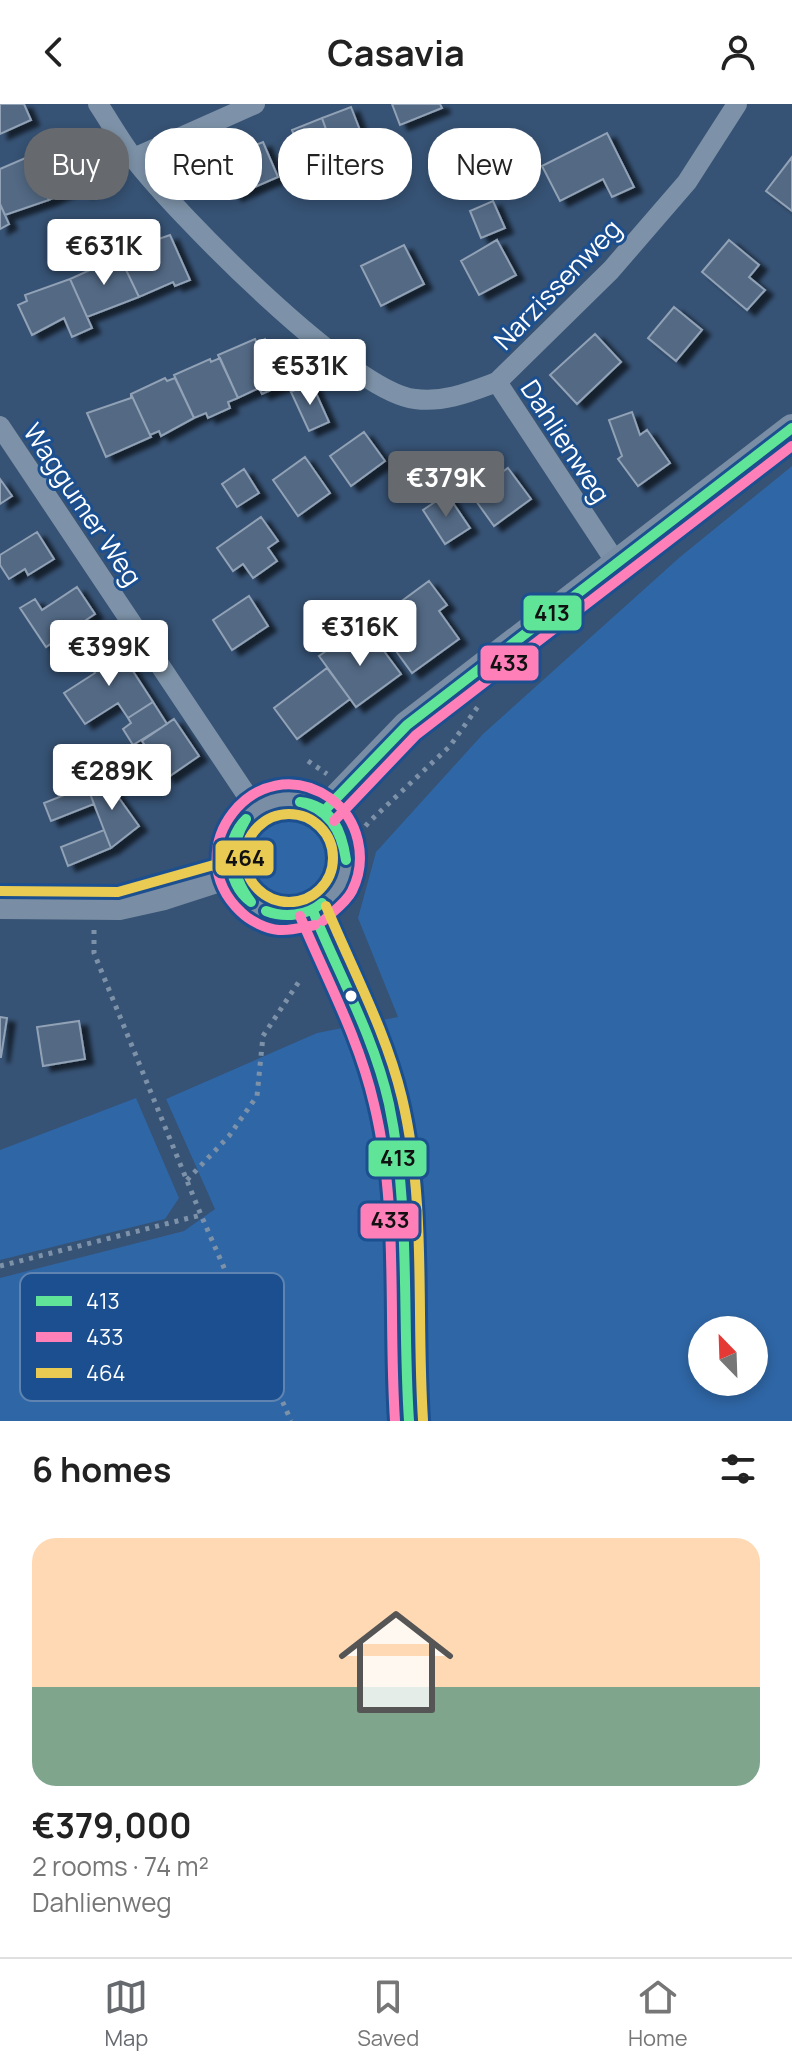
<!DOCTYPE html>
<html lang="en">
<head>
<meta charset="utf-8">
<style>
  :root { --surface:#fff; --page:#f6f6f6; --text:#222; --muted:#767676; --line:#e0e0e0; --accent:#666a6f }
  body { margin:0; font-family:Manrope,sans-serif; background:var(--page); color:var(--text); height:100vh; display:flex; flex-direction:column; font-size:30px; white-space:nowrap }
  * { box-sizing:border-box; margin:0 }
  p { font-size:26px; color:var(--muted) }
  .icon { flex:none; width:44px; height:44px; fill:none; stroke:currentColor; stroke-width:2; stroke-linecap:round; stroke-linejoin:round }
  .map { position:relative; height:1317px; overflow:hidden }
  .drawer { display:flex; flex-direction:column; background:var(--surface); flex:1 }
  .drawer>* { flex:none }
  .guide { position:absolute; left:24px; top:24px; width:744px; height:72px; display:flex; gap:16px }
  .needle { width:52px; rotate:337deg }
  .buttons { position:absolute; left:688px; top:1212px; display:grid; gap:16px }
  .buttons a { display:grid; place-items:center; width:80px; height:80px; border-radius:50%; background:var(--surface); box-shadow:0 4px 12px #0003; font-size:40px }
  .price { position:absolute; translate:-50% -68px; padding:0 18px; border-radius:8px; background:#fff; color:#222; font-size:26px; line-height:52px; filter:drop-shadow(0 2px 4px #0008) }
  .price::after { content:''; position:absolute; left:50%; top:48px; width:24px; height:18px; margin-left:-12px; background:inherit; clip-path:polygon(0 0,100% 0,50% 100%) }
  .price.selected { background:var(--accent); color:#fff }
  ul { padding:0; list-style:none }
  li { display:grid; align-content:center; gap:16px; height:424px; padding:0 32px }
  li span { display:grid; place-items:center; height:248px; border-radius:24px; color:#555 }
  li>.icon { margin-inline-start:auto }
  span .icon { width:144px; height:144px; fill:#fffc; stroke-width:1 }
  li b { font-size:34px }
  h2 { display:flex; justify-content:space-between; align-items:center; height:96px; padding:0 32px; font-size:34px }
  .pill { padding:0 28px; border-radius:32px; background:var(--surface); box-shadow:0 4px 12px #0003; font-size:28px; line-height:72px }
  .pill.selected { background:var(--accent); color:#fff }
  header { display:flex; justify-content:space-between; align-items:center; height:104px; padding:0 32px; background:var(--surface); font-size:36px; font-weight:700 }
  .dock { display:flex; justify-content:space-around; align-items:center; height:112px; border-top:2px solid var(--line); background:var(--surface); font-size:22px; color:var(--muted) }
  .dock a { display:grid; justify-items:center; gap:4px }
  .dock .selected { color:var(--accent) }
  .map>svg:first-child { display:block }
  .green { fill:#2f66a5; fill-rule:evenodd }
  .building { fill:#526984; stroke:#92a2b6; stroke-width:2; filter:url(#shadow) }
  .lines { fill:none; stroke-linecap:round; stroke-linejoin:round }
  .path { stroke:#7d92a8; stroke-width:5; stroke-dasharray:4 6; stroke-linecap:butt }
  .minor { stroke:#7d92a8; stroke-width:20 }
  .secondary { stroke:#798da4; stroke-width:28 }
  .bus-1-casing { stroke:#1b4f8f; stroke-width:16 }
  .bus-2-casing { stroke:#1b4f8f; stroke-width:16 }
  .bus-3-casing { stroke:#1b4f8f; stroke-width:16 }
  .bus-1 { stroke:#60e598; stroke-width:10 }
  .bus-2 { stroke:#ff80b9; stroke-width:10 }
  .bus-3 { stroke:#e9cb53; stroke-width:10 }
  .bus-dot { fill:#fff; stroke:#1b4f8f; stroke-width:3 }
  .labels { text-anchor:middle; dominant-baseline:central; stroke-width:6; stroke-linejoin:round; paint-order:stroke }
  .street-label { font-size:26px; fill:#fff; stroke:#1b4f8f }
  .key { fill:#1b4f8f; stroke:#5f84b1; stroke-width:2 }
  .key-label { font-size:22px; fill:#fff }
  .line-badge { stroke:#1b4f8f; stroke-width:3 }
  .pale-badge-label { font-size:22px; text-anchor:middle; font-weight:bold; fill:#111 }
</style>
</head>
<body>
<header><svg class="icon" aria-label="back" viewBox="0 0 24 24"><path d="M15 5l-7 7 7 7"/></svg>Casavia<svg class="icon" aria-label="person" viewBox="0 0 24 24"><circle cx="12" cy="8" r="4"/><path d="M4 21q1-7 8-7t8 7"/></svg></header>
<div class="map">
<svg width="792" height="1317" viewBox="0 0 792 1317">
  <defs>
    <filter id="shadow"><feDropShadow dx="8" dy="5" stdDeviation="2" flood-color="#0009"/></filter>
  </defs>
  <rect width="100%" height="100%" fill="#365274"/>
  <path class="green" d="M792,362V1317H0V1174L184,1127L215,1105L166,995L317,929L398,913L358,814L376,748L483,630L680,453ZM702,1226H754V1278H702Z
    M247 754a41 41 0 1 1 82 0a41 41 0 1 1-82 0Z
    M136,994L179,1094L165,1115L0,1156V1046Z"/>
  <path class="building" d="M0,0H24L31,16L0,30Z
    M392,0H440L442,4L400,21Z
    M351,3L368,47L338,59L322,14Z
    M322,14L338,59L309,70L292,26Z
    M607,29L634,83L612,93L603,75L560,97L542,62Z
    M74,36L96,84L84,89L81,81L49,96L30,52Z
    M263,38L278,73L234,92L219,56Z
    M30,52L49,96L5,111L0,100V65Z
    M792,53V107L766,87Z
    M493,97L505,124L481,134L470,107Z
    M0,100L9,120L0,125Z
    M170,131L190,176L175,182L173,178L139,193L118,149Z
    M497,136L516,171L479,191L461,157Z
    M729,136L759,161L749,173L765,186L747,206L702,168Z
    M404,141L424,180L381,202L361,162Z
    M118,149L139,193L87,213L70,175L108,158L107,155Z
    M70,175L92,224L72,233L64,214L32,231L18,201L27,197L25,191Z
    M674,203L702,226L676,257L648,234Z
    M595,230L621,258L577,300L550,271Z
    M255,235L257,239L265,235L285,280L262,290L259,284L238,294L218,251Z
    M220,254L238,294L228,298L230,304L208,314L206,309L194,314L174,271L210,255L211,258Z
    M165,274L167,277L175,274L194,314L161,332L159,327L150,331L131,290Z
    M311,278L329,318L309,327L291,288Z
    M131,290L151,333L106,353L87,309L131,294Z
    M632,308L640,331L647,326L670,359L638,382L618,355L622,352L609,316Z
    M364,328L385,357L351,382L330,352Z
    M305,353L330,389L298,412L273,376Z
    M508,364L531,395L494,422L471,390Z
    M244,365L259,389L237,403L222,380Z
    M0,375L12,392L0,400Z
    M447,390L470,424L445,440L423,406Z
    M261,413L278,437L268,444L277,457L253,474L243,460L233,467L217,444Z
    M37,428L54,455L28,471L25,465L9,475L0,461V451Z
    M429,477L447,501L439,507L459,535L412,569L388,536L409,521L395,502Z
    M77,483L95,510L46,543L20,504L35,495L42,506Z
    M249,492L268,522L232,546L213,516Z
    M372,531L401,570L356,603L319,552L345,534L353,545Z
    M116,541L153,598L128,614L118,599L85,620L64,589L95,569L89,559Z
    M327,564L350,595L297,635L274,604Z
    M153,598L167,620L133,641L123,625L131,619L128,614Z
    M174,615L199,652L167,674L142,637Z
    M104,673L139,722L111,744L87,682Z
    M87,682L94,700L51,717L44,699Z
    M104,726L111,744L68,762L61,743Z
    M0,913L7,914L1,953H0Z
    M79,917L85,955L43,962L37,923Z"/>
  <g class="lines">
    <path class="path" d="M308,657L327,670
      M346,745L368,719L450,642L479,601
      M94,826V849L201,1111L291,1317
      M187,1076L229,1032L257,992L263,932L300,876
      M0,1162L201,1111"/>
    <path class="minor" d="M98,0C110,18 121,38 135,56C177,110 351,288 415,295C444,299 470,288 497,278L617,460
      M134,54L255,0
      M497,278L611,166L687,78L737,0
      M0,322L256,705"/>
    <path class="secondary" d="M231 754a58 58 0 1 1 116 0a58 58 0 1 1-116 0Z
      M324,707L407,621L792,324
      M0,801L119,802L164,792L232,770
      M313,807C338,871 374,932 389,1000C411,1105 400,1211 409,1317"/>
    <defs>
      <path id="bus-1" d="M300,698C332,701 342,728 346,756
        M300,698C329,705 342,728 346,756
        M324,707L407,621L792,324
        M246,715C229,743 230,771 251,798
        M246,715C224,736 225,779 251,798
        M266,807C284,814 307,812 322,799
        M313,807C339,871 374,932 389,1000C411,1104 402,1212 409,1317"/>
      <path id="bus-2" d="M334,717L416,631L792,342
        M300,812C326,874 359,934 374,1000C399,1102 388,1212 395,1317
        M315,821C304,823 290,827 279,826C266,825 250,817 241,808C175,746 256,643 330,694C359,715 368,755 352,787C346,799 332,808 323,817"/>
      <path id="bus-3" d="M245 754a44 44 0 1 1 88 0a44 44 0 1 1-88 0Z
        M0,787L118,788L228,757
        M326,802C352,865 386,927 402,994C427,1099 416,1210 423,1316"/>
    </defs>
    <use href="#bus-1" class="bus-1-casing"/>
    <use href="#bus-2" class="bus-2-casing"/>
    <use href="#bus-3" class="bus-3-casing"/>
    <use href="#bus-1" class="bus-1"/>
    <use href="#bus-2" class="bus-2"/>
    <use href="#bus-3" class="bus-3"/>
  </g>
  <circle class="bus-dot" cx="351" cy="892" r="7"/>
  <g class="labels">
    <g class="street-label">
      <text transform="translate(557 180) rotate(-46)">Narzissenweg</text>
      <text transform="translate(566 337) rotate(57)">Dahlienweg</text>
      <text transform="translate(83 400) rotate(56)">Waggumer Weg</text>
    </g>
  </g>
  <rect x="20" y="1169" width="264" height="128" rx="12" class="key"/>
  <rect x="36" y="1192" width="36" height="10" fill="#60e598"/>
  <rect x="36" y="1228" width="36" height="10" fill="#ff80b9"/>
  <rect x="36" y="1264" width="36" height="10" fill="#e9cb53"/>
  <g class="key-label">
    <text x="86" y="1205">413</text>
    <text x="86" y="1241">433</text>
    <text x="86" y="1277">464</text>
  </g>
  <g class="line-badge">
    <rect x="522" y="490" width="61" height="38" rx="8" fill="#60e598"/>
    <rect x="479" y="540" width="61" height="38" rx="8" fill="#ff80b9"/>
    <rect x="214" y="735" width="61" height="38" rx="8" fill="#e9cb53"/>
    <rect x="367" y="1035" width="61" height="39" rx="8" fill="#60e598"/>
    <rect x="359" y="1098" width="61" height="38" rx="8" fill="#ff80b9"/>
  </g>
  <g class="pale-badge-label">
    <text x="552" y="517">413</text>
    <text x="509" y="567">433</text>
    <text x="245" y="762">464</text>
    <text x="398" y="1062">413</text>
    <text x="390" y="1124">433</text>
  </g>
</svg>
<div class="buttons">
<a><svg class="needle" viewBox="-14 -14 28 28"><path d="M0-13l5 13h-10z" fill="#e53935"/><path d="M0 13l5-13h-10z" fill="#767676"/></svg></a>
</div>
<b class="price" style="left:104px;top:183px">€631K</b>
<b class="price" style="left:310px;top:303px">€531K</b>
<b class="price selected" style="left:446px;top:415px">€379K</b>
<b class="price" style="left:360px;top:564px">€316K</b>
<b class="price" style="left:109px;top:584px">€399K</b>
<b class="price" style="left:112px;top:708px">€289K</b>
<div class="guide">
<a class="pill selected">Buy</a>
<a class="pill">Rent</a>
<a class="pill">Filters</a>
<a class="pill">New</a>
</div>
</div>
<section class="drawer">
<h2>6 homes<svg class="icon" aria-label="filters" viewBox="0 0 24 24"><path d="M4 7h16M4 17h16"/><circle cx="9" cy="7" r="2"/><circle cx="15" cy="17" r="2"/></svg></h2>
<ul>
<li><span style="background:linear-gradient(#ffd9b3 60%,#7fa58c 0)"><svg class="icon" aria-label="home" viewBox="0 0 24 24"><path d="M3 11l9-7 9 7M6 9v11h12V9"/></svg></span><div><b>€379,000</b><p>2 rooms · 74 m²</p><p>Dahlienweg</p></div></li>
</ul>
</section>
<nav class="dock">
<a class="selected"><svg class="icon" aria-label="map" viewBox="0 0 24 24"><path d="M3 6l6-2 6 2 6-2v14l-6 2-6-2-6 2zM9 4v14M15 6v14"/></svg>Map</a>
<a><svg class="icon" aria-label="saved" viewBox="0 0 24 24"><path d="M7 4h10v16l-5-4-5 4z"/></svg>Saved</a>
<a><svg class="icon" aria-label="home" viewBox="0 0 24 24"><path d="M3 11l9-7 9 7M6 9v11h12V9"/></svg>Home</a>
</nav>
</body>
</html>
